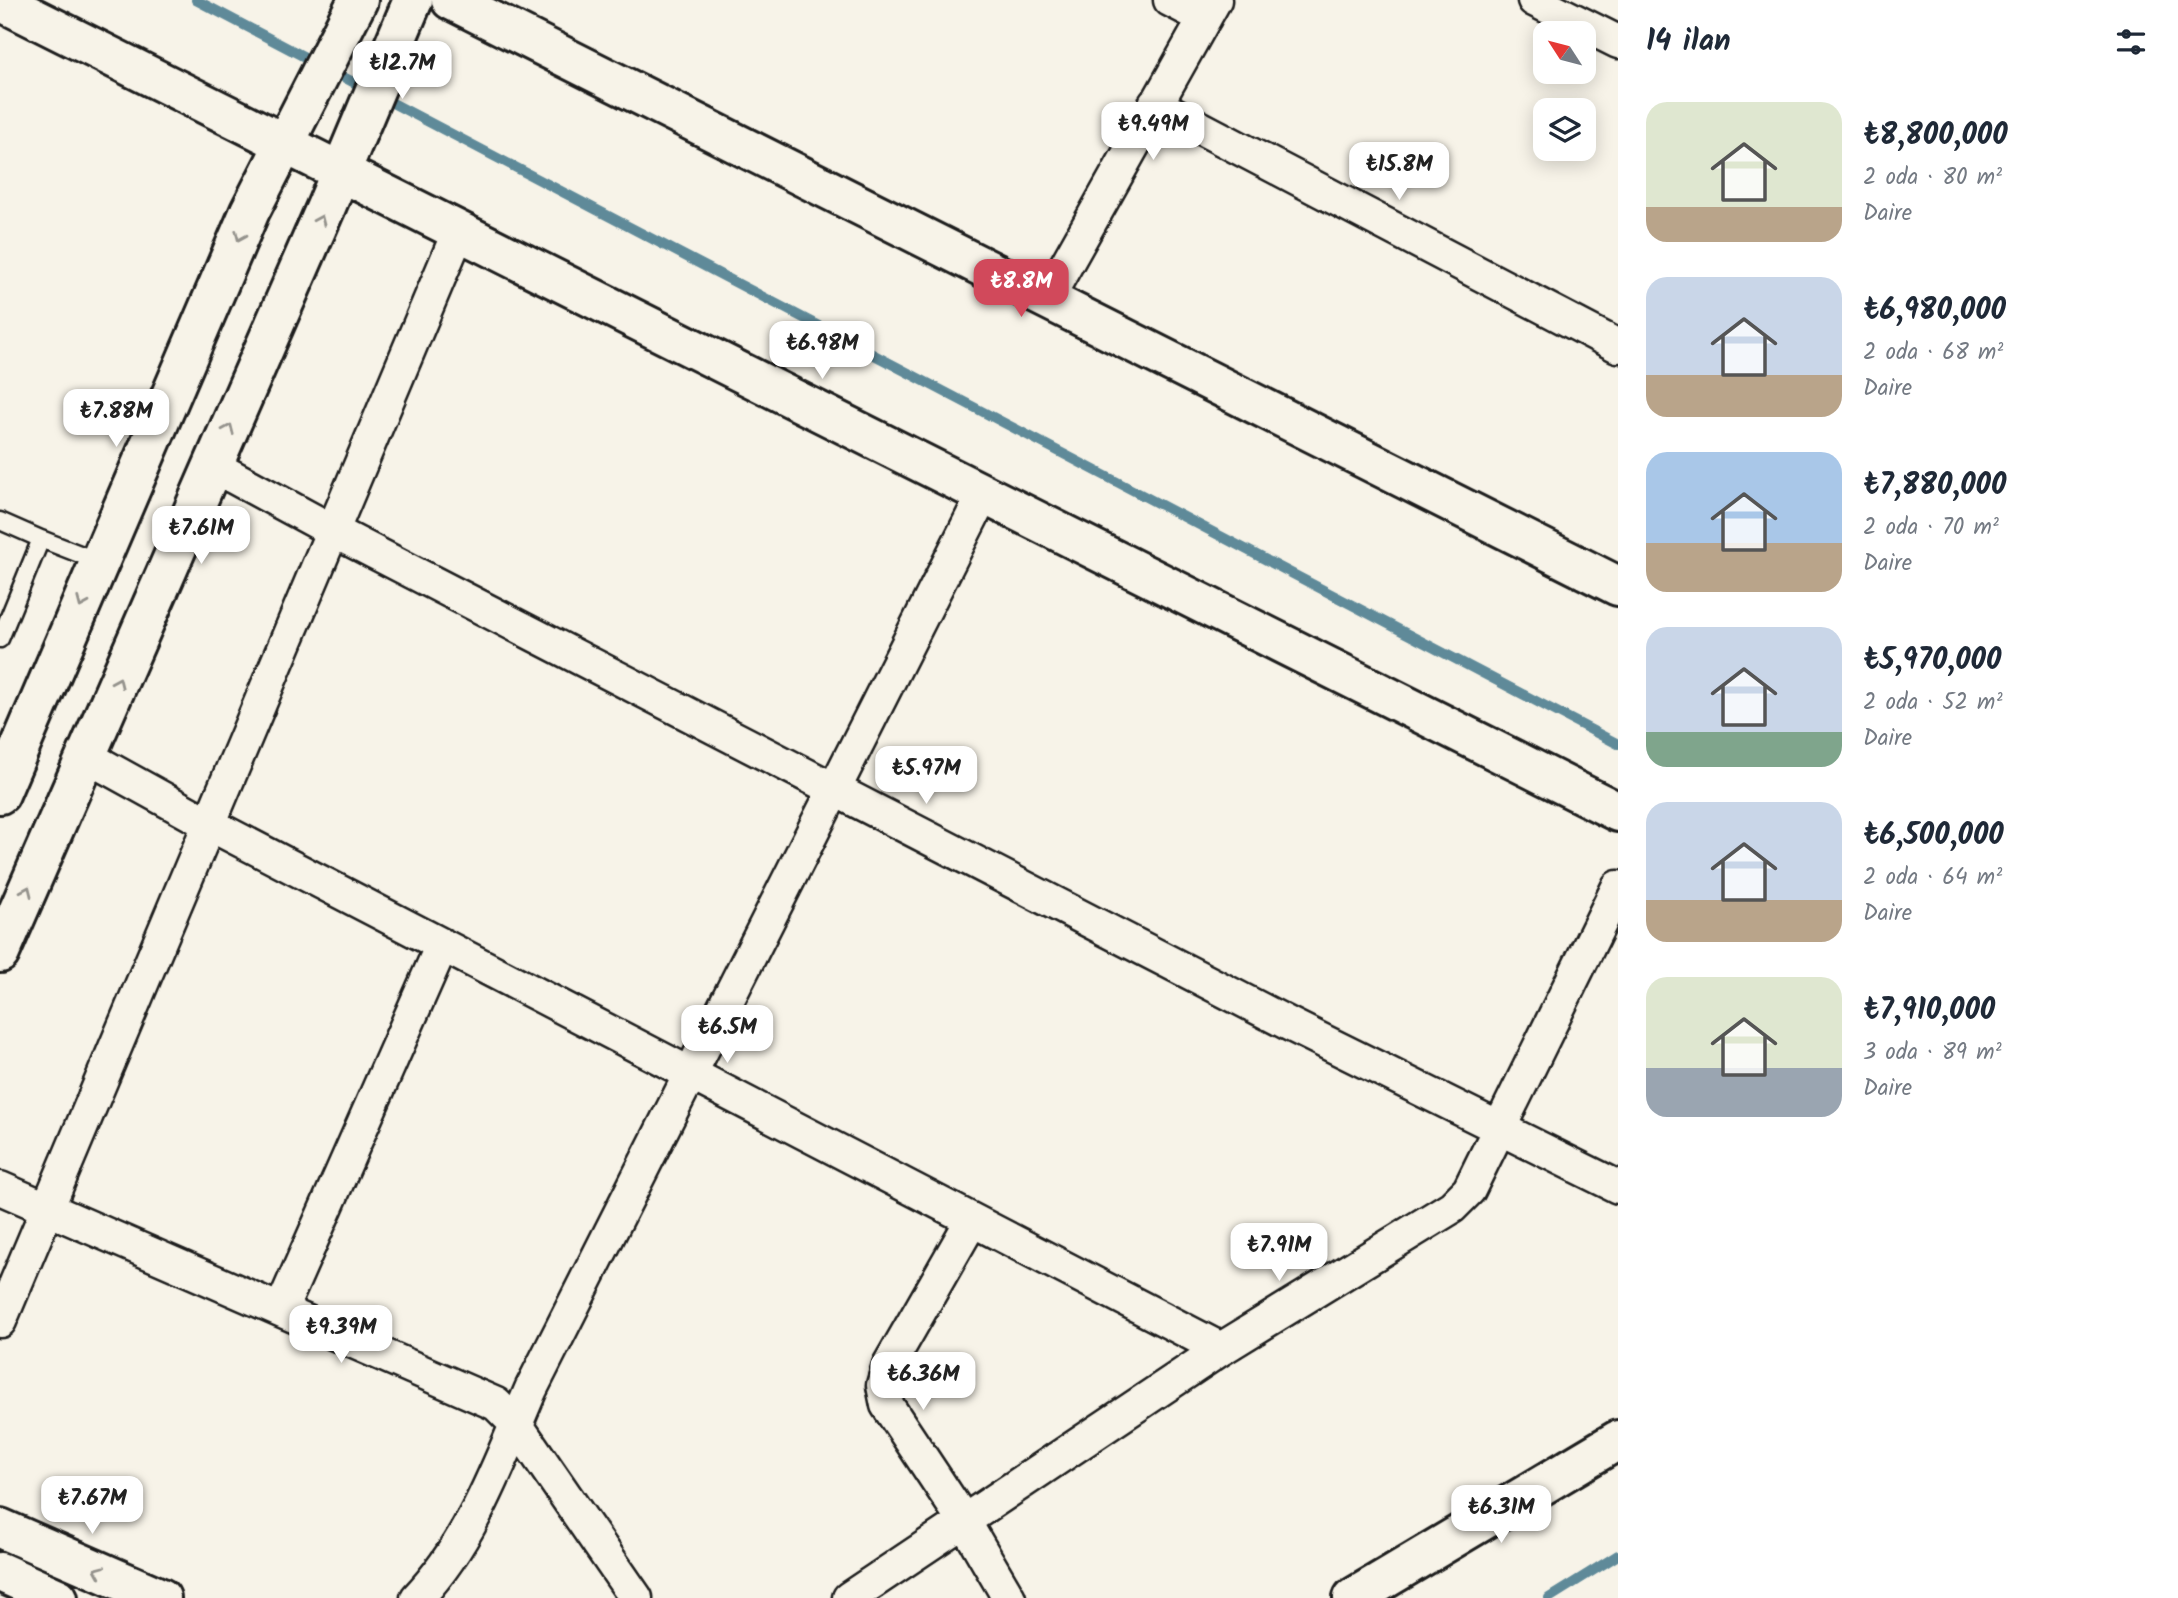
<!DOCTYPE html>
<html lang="tr">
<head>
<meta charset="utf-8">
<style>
  :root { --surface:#fff; --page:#f2f2f3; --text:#1f2937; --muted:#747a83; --accent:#d1495b }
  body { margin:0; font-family:Kalam,sans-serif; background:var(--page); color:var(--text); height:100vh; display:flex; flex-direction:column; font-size:26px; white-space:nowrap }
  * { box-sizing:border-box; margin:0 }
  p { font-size:23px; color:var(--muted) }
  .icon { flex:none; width:38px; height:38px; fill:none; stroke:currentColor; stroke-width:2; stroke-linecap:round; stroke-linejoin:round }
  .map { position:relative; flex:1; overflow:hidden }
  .drawer { display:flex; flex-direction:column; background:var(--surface); width:560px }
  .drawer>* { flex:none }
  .needle { width:46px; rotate:306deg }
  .buttons { position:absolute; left:1533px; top:21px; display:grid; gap:14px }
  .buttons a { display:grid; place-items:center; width:63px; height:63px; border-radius:14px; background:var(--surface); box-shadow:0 4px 18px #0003; font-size:35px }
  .price { position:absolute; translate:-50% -60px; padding:0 16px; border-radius:14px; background:#fff; color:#222; font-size:23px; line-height:46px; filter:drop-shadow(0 2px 4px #0008) }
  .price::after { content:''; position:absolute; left:50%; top:42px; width:21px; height:16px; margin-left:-10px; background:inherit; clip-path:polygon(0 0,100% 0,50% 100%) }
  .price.active { background:var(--accent); color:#fff }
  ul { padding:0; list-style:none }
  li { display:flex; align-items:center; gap:21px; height:175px; padding:0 28px }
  li span { display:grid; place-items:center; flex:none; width:196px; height:140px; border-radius:21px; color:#555 }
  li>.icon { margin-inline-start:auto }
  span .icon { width:84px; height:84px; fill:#fffc; stroke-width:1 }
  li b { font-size:30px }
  h2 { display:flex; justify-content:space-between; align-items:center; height:84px; padding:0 28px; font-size:30px }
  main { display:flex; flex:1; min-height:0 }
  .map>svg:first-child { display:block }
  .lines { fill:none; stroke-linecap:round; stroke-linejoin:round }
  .stream { stroke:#5f8a99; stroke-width:10 }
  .lane-casing { stroke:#1c1c1c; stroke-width:21 }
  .street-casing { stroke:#1c1c1c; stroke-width:37 }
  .secondary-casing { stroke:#1c1c1c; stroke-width:44 }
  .lane { stroke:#f7f3e8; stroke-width:16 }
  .street { stroke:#f7f3e8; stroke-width:32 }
  .secondary { stroke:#f7f3e8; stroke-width:38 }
  .oneway { stroke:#94928c }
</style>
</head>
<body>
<main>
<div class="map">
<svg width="1618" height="1598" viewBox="0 0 1618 1598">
  <rect width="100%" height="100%" fill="#f7f3e8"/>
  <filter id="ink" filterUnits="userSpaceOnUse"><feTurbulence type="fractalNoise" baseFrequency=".0143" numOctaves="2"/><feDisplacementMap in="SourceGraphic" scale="14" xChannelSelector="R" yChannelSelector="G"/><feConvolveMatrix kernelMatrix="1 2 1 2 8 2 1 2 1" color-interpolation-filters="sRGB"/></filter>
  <g filter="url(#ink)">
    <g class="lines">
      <path class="stream" d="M196,0L318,64
        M332,71L368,90
        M381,97L1618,744
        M1549,1598L1618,1555"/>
      <defs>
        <path id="lane" d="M0,521L41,539L0,639
          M41,539L100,562"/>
        <path id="street" d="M1170,0L1205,18
          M1534,0L1618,42
          M1155,104L1618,346
          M1047,299L1215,0
          M213,466L333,531L1291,1025L1618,1187
          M86,756L209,824L1221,1349
          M0,1188L496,1404L516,1424L636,1598
          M972,1220L889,1365L883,1385L887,1405L964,1521L1009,1598
          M281,1310L442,945
          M0,1321L458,233
          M417,1598C472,1541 500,1461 531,1389L983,495
          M849,1598L1221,1349L1452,1207L1469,1190L1618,887"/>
        <path id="secondary" d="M451,0L1618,586
          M0,1L1618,812
          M0,794L250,211L358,0
          M0,953L326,207L413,0
          M0,1528L161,1598
          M0,1572L58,1598
          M1353,1598L1618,1440"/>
      </defs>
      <use href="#lane" class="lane-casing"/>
      <use href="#street" class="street-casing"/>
      <use href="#secondary" class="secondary-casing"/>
      <use href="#lane" class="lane"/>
      <use href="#street" class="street"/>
      <use href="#secondary" class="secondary"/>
    </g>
    <defs><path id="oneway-chevron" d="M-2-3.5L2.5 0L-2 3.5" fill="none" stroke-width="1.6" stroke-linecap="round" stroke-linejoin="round" transform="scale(1.75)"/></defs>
    <g class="oneway">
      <use href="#oneway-chevron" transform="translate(320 220) rotate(-66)"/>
      <use href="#oneway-chevron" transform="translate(240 236) rotate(113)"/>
      <use href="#oneway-chevron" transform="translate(229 429) rotate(-66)"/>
      <use href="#oneway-chevron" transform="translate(82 603) rotate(113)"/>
      <use href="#oneway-chevron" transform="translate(118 682) rotate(-66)"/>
      <use href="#oneway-chevron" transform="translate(27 891) rotate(-66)"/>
      <use href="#oneway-chevron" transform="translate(99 1571) rotate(-157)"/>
    </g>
  </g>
</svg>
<div class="buttons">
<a><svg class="needle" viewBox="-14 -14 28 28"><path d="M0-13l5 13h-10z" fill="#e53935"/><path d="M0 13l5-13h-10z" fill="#747a83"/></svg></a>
<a><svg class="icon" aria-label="layers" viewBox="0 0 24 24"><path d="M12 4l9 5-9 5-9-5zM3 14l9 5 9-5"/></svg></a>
</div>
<b class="price" style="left:402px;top:101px">₺12.7M</b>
<b class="price" style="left:1153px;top:162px">₺9.49M</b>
<b class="price" style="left:1399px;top:202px">₺15.8M</b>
<b class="price active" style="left:1021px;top:319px">₺8.8M</b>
<b class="price" style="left:822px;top:381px">₺6.98M</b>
<b class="price" style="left:116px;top:449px">₺7.88M</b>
<b class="price" style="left:201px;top:566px">₺7.61M</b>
<b class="price" style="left:926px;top:806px">₺5.97M</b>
<b class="price" style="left:727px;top:1065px">₺6.5M</b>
<b class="price" style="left:1279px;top:1283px">₺7.91M</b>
<b class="price" style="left:341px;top:1365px">₺9.39M</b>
<b class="price" style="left:923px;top:1412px">₺6.36M</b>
<b class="price" style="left:92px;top:1536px">₺7.67M</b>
<b class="price" style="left:1501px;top:1545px">₺6.31M</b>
</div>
<section class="drawer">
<h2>14 ilan<svg class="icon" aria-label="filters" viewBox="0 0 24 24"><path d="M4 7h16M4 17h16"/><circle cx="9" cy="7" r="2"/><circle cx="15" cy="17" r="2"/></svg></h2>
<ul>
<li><span style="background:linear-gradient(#dfe7d0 75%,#b9a48a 0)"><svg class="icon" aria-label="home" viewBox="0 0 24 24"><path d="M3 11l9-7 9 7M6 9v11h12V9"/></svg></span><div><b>₺8,800,000</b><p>2 oda · 80 m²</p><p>Daire</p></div></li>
<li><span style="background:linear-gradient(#c9d6e8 70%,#b9a48a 0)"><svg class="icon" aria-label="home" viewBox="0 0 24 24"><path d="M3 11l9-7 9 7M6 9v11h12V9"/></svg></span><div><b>₺6,980,000</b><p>2 oda · 68 m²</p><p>Daire</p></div></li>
<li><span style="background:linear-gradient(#a9c7e8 65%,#b9a48a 0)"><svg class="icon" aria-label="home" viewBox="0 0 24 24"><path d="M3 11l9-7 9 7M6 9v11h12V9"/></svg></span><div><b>₺7,880,000</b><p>2 oda · 70 m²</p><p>Daire</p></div></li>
<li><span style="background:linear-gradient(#c9d6e8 75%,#7fa58c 0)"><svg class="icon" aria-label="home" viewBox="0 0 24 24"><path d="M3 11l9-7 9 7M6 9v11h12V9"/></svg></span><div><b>₺5,970,000</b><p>2 oda · 52 m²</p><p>Daire</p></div></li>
<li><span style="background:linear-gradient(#c9d6e8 70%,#b9a48a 0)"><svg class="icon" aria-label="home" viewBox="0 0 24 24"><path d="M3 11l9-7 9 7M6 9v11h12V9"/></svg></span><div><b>₺6,500,000</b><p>2 oda · 64 m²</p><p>Daire</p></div></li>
<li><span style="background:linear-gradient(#dfe7d0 65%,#9aa5b1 0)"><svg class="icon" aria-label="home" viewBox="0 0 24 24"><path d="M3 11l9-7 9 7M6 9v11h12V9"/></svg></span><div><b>₺7,910,000</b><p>3 oda · 89 m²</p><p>Daire</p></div></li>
</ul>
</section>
</main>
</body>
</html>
